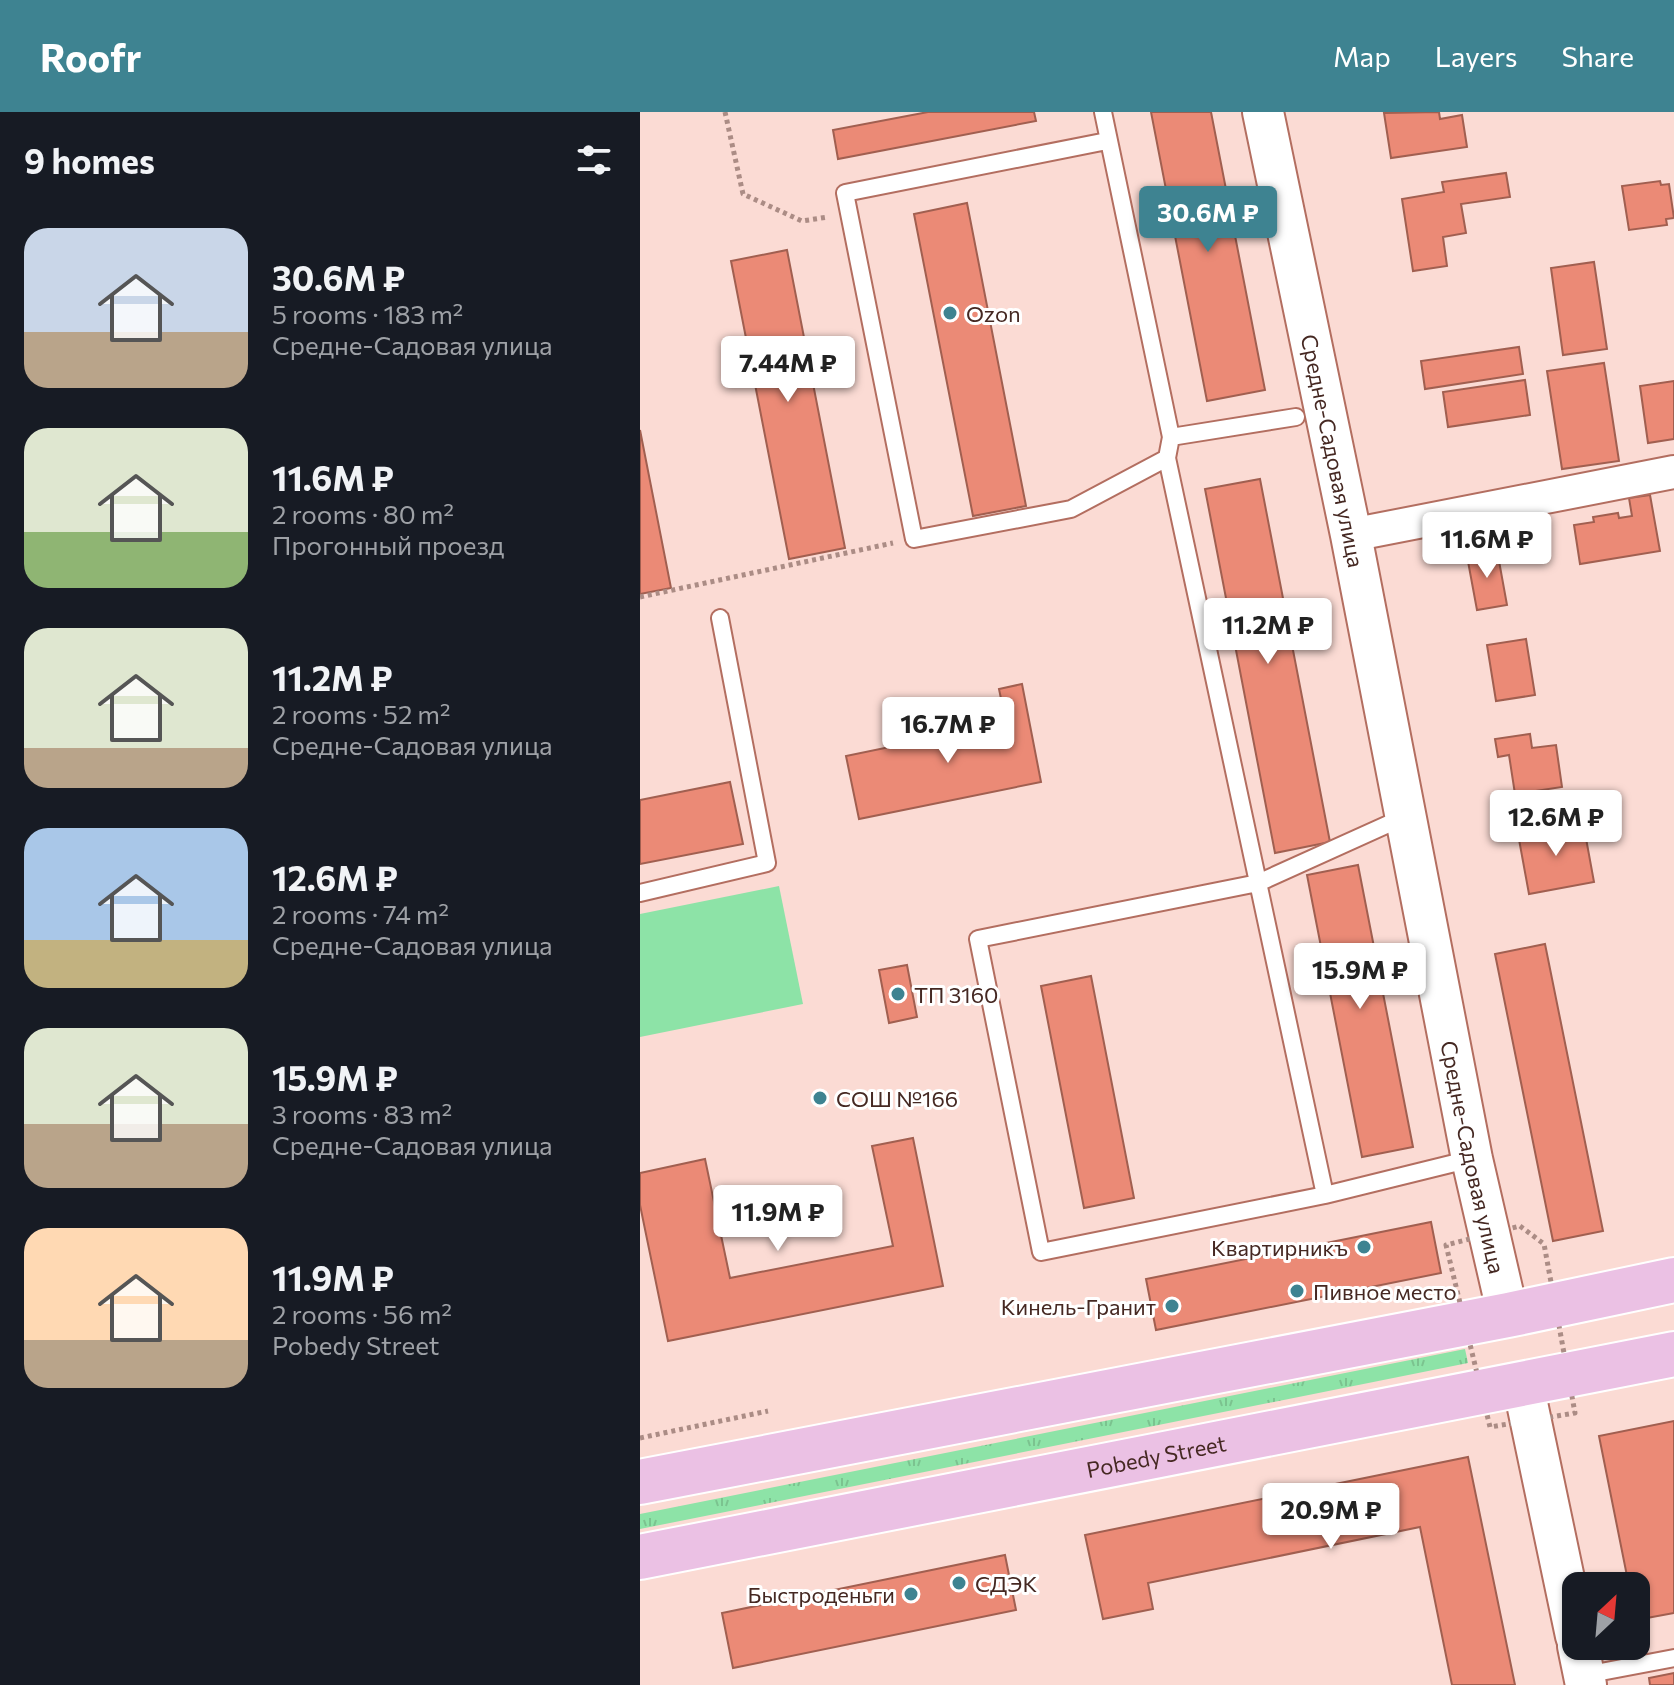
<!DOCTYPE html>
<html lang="en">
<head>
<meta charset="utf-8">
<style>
  :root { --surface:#171b24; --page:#20242c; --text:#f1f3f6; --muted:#9ea1a6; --accent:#3e8391 }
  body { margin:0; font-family:Commissioner,sans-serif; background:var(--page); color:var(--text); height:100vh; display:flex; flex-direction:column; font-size:30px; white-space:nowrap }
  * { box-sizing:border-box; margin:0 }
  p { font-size:26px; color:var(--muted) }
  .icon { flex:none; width:44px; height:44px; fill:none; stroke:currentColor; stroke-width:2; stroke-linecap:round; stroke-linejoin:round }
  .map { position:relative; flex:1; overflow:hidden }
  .details { display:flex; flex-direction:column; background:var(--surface); width:640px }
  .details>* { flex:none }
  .needle { width:52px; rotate:26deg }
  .tools { position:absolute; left:922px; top:1460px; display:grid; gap:16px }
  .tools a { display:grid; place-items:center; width:88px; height:88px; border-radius:16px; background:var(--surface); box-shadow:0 2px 6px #0004; font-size:40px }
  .price { position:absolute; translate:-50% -68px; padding:0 18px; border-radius:8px; background:#fff; color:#222; font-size:26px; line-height:52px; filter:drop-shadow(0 2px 4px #0008) }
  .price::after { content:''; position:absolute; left:50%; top:48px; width:24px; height:18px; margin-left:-12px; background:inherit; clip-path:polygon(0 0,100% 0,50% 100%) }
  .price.active { background:var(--accent); color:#fff }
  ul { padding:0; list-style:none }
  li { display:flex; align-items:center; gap:24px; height:200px; padding:0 24px }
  li span { display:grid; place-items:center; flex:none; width:224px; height:160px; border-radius:24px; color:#555 }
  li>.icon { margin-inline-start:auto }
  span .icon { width:96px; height:96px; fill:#fffc; stroke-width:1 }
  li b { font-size:34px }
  h2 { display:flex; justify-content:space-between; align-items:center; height:96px; padding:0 24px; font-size:34px }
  header { display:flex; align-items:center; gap:48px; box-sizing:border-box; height:112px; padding:0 40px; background:var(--accent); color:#fff }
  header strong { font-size:38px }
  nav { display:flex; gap:44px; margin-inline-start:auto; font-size:28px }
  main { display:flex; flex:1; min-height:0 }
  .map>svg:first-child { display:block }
  .grass { fill:url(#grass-tufts) }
  .pitch { fill:#8de3a7 }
  .building { fill:#eb8a76; stroke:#a15f50; stroke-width:2 }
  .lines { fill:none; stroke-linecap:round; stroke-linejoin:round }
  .service-casing { stroke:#b36e60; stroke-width:20 }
  .minor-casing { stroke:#b36e60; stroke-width:36 }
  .tertiary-casing { stroke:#b36e60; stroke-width:44 }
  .primary-casing { stroke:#fff; stroke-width:48 }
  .path { stroke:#ab8c85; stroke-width:5; stroke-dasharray:4 4; stroke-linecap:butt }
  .service { stroke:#fff; stroke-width:16 }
  .minor { stroke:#fff; stroke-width:32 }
  .tertiary { stroke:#fff; stroke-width:40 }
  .primary { stroke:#ebc1e4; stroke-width:44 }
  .poi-dot { fill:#3e8391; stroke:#fff; stroke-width:3 }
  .labels { text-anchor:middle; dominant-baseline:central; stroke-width:6; stroke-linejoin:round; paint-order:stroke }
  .poi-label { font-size:22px; fill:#452822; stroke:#fff; text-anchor:start }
  .street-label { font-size:22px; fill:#452822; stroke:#fff }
</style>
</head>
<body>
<header>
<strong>Roofr</strong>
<nav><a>Map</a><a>Layers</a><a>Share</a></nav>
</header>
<main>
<section class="details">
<h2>9 homes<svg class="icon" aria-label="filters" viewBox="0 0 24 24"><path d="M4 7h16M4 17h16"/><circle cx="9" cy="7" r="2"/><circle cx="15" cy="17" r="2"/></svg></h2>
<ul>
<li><span style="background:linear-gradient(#c9d6e8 65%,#b9a48a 0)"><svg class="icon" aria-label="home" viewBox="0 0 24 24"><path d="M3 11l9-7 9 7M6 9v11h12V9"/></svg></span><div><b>30.6M ₽</b><p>5 rooms · 183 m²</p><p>Средне-Садовая улица</p></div></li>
<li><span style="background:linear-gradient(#dfe7d0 65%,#8fb573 0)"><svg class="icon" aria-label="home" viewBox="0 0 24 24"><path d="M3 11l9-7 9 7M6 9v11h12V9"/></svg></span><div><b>11.6M ₽</b><p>2 rooms · 80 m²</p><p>Прогонный проезд</p></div></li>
<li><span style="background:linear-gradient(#dfe7d0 75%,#b9a48a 0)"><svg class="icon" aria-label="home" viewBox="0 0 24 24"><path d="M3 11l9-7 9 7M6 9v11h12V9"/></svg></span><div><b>11.2M ₽</b><p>2 rooms · 52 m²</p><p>Средне-Садовая улица</p></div></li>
<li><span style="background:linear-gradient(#a9c7e8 70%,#c2b280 0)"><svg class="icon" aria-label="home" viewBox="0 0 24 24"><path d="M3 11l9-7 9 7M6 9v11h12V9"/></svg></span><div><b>12.6M ₽</b><p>2 rooms · 74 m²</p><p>Средне-Садовая улица</p></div></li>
<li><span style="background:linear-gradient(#dfe7d0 60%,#b9a48a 0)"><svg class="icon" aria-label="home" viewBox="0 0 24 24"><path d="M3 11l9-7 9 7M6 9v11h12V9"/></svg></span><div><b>15.9M ₽</b><p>3 rooms · 83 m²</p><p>Средне-Садовая улица</p></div></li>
<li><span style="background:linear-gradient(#ffd9b3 70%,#b9a48a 0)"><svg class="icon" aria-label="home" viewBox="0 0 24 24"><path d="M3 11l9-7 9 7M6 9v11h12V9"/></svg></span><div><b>11.9M ₽</b><p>2 rooms · 56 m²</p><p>Pobedy Street</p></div></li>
</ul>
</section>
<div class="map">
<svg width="1034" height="1573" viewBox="0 0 1034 1573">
  <defs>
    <pattern id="grass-tufts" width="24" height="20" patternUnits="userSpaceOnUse" patternTransform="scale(2)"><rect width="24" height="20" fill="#8de3a7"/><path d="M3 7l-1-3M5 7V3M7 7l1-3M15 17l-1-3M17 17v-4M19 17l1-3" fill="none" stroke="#7bc38f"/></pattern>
  </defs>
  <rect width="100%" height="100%" fill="#fbdbd4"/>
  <path class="grass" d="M825,1237L828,1251L0,1417V1402Z"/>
  <path class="pitch" d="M139,774L163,892L0,925V802Z"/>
  <path class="building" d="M288,0H394L396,9L198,47L193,18Z
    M511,0H571L625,278L567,289Z
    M799,0L800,7L822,3L827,35L751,46L744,1Z
    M866,61L870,85L821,92L826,121L803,125L807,154L773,159L762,87L804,80L802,70Z
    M1020,69L1021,73L1029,72L1034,106L1026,107L1027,113L989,118L982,74Z
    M327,91L386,394L333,404L274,102Z
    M147,138L205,436L149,447L91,149Z
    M954,150L967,237L923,243L911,156Z
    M879,235L883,262L785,277L781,249Z
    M964,251L979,349L922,357L907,259Z
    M885,268L890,303L808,315L803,280Z
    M1034,269V327L1008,331L1000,274Z
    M0,318L31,476L0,482Z
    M620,367L690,730L635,741L565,377Z
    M1010,383L1020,439L940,452L934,413L954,410L953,405L978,401L979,406L992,404L989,386Z
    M857,438L867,493L837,498L827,444Z
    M886,527L895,583L856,589L847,533Z
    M382,572L401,670L219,707L206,644L366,611L359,577Z
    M890,622L892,636L916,633L922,675L875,682L869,643L858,645L855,627Z
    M90,670L103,732L0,752V688Z
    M943,710L954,770L889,782L878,722Z
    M718,753L773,1035L722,1045L667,763Z
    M905,832L963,1119L913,1129L855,842Z
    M267,853L277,905L249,911L239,858Z
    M451,864L494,1086L444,1096L401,874Z
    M273,1026L303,1174L28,1229L0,1093V1061L65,1047L90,1166L253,1134L232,1034Z
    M791,1110L801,1161L516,1218L506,1167Z
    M1034,1309V1501L996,1508V1474H989L959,1324Z
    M828,1345L875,1573H812L780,1415L508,1471L513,1497L463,1507L445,1423Z
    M365,1443L376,1498L93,1556L82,1501Z
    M1034,1561V1573H1010L1009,1566Z"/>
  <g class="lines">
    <defs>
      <path id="service" d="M463,0L531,325L527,346L685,1083
        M467,29L205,81L274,427L431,397L527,346
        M531,325L656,305
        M764,705L618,771L338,827L401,1140L685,1083L831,1047
        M0,781L127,751L80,506
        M945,1563L1034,1546"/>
      <path id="minor" d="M711,423L1034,360"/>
      <g id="tertiary">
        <path id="s1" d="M623,0L711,423L832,1047L868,1203"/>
        <path d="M883,1272L936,1524"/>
        <path d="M938,1534L946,1573"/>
      </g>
      <g id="primary">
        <path d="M0,1370L868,1203L1034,1168"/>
        <path id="s2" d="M0,1445L1034,1242"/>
      </g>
    </defs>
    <use href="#service" class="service-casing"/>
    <use href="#minor" class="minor-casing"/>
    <use href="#tertiary" class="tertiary-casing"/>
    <use href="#primary" class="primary-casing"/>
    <path class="path" d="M85,0L103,82L162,109L188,105
      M0,485L253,431
      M880,1114L904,1132L935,1301L850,1315L806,1133Z
      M0,1326L128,1299"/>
    <use href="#service" class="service"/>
    <use href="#minor" class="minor"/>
    <use href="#tertiary" class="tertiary"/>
    <use href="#primary" class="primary"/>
  </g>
  <g class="poi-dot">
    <circle cx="310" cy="201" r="8"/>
    <circle cx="258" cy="882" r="8"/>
    <circle cx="180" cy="986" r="8"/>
    <circle cx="724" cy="1135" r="8"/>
    <circle cx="657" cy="1179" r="8"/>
    <circle cx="532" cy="1194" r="8"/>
    <circle cx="319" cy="1471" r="8"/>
    <circle cx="271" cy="1482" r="8"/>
  </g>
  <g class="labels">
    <g class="poi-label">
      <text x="326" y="201">Ozon</text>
      <text x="274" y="882">ТП 3160</text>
      <text x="196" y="986">СОШ №166</text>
      <text x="708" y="1135" text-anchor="end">Квартирникъ</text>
      <text x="673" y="1179">Пивное место</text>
      <text x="516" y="1194" text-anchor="end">Кинель-Гранит</text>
      <text x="335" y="1471">СДЭК</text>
      <text x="255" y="1482" text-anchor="end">Быстроденьги</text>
    </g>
    <g class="street-label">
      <text stroke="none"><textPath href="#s1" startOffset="346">Средне-Садовая улица</textPath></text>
      <text stroke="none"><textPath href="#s1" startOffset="1066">Средне-Садовая улица</textPath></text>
      <text stroke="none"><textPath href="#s2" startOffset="526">Pobedy Street</textPath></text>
    </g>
  </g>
</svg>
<div class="tools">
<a><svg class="needle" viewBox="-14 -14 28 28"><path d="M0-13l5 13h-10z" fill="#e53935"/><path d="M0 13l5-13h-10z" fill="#9ea1a6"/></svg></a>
</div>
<b class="price active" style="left:568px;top:142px">30.6M ₽</b>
<b class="price" style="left:148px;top:292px">7.44M ₽</b>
<b class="price" style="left:847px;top:468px">11.6M ₽</b>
<b class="price" style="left:628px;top:554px">11.2M ₽</b>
<b class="price" style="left:308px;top:653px">16.7M ₽</b>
<b class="price" style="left:916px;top:746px">12.6M ₽</b>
<b class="price" style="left:720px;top:899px">15.9M ₽</b>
<b class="price" style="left:138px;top:1141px">11.9M ₽</b>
<b class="price" style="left:691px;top:1439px">20.9M ₽</b>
</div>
</main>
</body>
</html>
